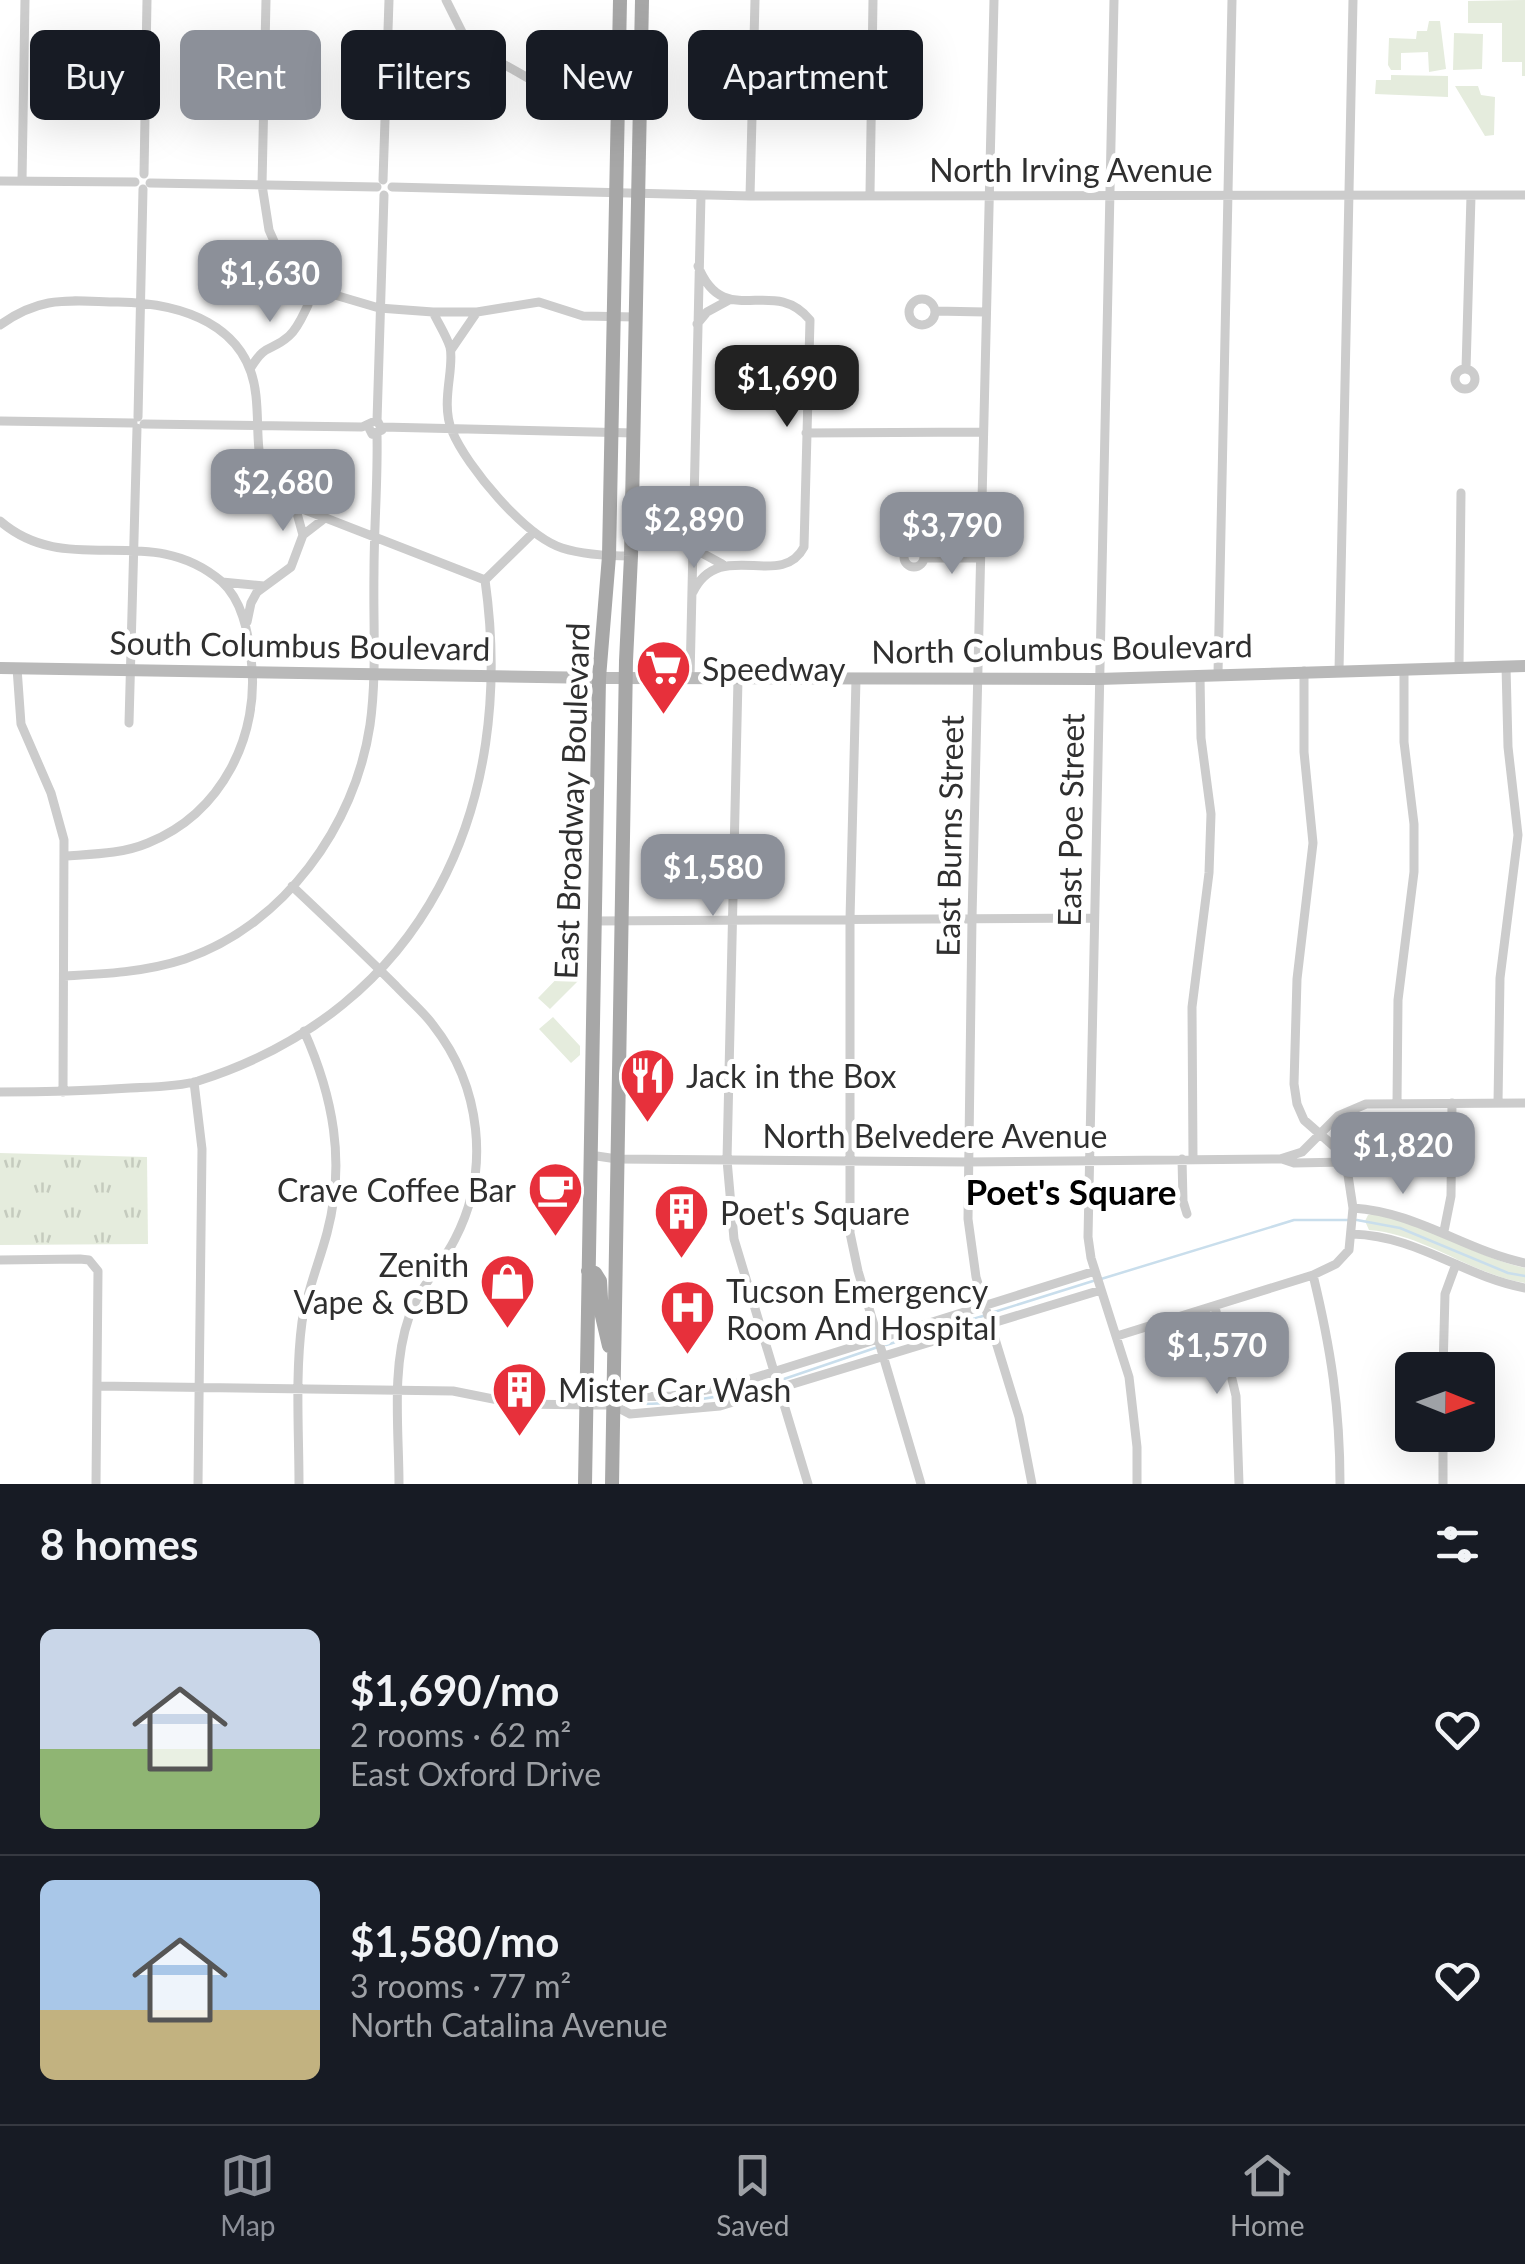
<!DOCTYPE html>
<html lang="en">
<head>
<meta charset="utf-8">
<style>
  :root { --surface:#171b24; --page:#242831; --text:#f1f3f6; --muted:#9ea1a6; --line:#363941; --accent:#8c9099 }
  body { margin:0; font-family:Lato,sans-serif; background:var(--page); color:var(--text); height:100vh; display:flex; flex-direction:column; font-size:38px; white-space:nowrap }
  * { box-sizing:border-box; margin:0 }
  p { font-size:32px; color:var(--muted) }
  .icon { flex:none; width:55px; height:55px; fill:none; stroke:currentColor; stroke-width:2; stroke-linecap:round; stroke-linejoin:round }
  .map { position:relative; height:1484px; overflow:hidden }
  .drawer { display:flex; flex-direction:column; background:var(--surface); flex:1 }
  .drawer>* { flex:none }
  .guide { position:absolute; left:30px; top:30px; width:1000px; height:90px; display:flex; gap:20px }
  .needle { width:65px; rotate:91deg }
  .buttons { position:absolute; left:1395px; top:1352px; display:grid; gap:20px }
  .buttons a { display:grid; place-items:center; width:100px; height:100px; border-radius:15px; background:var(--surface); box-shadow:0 10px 40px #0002; font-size:50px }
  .price { position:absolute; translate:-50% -85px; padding:0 22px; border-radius:20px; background:var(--accent); color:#fff; font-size:32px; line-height:65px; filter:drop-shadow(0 2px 5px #0008) }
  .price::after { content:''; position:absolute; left:50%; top:60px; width:30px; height:22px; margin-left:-15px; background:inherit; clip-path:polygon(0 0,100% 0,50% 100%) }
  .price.current { background:#222; color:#fff }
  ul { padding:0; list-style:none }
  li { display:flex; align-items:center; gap:30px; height:250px; padding:0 40px }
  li+li { border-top:2px solid var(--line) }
  li span { display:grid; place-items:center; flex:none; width:280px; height:200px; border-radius:15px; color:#555 }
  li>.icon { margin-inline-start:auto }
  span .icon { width:120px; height:120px; fill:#fffc; stroke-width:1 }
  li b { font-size:42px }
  h2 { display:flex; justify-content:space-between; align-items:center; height:120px; padding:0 40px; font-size:42px }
  .pill { padding:0 35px; border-radius:15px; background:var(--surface); box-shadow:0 10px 40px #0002; font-size:35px; line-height:90px }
  .pill.current { background:var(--accent); color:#fff }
  .tab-bar { display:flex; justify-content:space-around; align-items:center; height:140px; border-top:2px solid var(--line); background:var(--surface); font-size:28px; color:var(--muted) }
  .tab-bar a { display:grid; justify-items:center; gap:5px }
  .tab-bar .current { color:var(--accent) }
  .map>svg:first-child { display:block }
  .green { fill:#e5ecdd }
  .park { fill:url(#park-tufts) }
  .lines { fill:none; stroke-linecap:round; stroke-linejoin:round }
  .stream { stroke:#c9deec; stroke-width:2.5 }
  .street { stroke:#ccc; stroke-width:9 }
  .secondary { stroke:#b9b9b9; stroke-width:12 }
  .primary { stroke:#a7a7a7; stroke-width:14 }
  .labels { text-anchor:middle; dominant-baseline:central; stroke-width:10; stroke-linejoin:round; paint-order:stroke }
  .street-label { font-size:32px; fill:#2f2f2f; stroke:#fff }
  .poi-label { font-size:32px; fill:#2f2f2f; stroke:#fff; text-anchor:start }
  .neighbourhood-label { font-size:35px; font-weight:bold; fill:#000; stroke:#fff }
</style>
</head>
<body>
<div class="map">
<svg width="1525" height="1484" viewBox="0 0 1525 1484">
  <defs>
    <pattern id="park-tufts" width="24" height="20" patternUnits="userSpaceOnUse" patternTransform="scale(2.5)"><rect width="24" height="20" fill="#e5ecdd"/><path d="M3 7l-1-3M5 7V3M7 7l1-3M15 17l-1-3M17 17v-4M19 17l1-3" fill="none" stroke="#c5cbbe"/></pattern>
  </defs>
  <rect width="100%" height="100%" fill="#fff"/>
  <path class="green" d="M1525,0V76H1522V62H1502V23H1468V1Z
    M1429,21H1440L1446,69L1429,72L1428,52L1401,53V70H1391L1388,65L1389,38L1416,39L1417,31H1427Z
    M1454,33L1483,34L1482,69L1453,70Z
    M1391,75L1448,76V97L1375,94L1376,80H1391Z
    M1455,86H1478L1481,95L1495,97L1494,135L1485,136Z
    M570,965L582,977L550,1009L538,998Z
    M553,1017L580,1046V1055L571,1063L539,1029Z
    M1376,1213C1428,1225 1473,1256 1525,1268V1283C1470,1274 1424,1234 1369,1230L1365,1221L1368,1215Z"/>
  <path class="park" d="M0,1153L147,1157L148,1244L0,1245Z"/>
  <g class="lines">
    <path class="stream" d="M1357,1220L1400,1228L1508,1273L1525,1276
      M1101,1279L1294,1220H1349
      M991,1313L1093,1281
      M886,1345L983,1316
      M781,1380L878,1347
      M636,1404C685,1404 727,1397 774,1382"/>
    <path class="street" d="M266,0L262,185L269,230L277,248L289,266L328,293L379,308L433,312H477L539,302L583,316L636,317
      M446,0L468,44
      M994,0L972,918L968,1219L976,1277L1019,1417L1032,1484
      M1114,0L1088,1237L1091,1258L1129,1377L1137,1447V1484
      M468,44L528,78L640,85
      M387,68L468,44
      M144,174L147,0
      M383,180L389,0
      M0,181L135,182
      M22,181L25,0
      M150,183L377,187
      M392,187L750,196L1525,195
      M870,193L873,0
      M750,196L755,0
      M909 312a13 13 0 1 1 26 0a13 13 0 1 1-26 0Z
      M935,311L985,312
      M433,312C438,323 446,335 450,347C455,368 440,402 452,431C467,467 525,536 562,548C584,555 608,556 631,556
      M697,324L707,312L729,300
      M0,325C42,295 68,301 118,302C181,303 249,324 256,396C261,442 249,477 295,506L485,580
      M451,350L477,312
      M1455 379a10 10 0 1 1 20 0a10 10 0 1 1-20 0Z
      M250,369C267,341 270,353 289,336C298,328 303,315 308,305L301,276
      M1466,369L1471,196
      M138,417L143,189
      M0,421L133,423
      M377,421L384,195
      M144,424L362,427L377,420L382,430L372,434L368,426
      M382,427L634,433
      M806,433L983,432
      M295,506L303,535
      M0,521C68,580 149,520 221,581C242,600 248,631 251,658C261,735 222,813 148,843C122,854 93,854 65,856
      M696,544L700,552L722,564
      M904 557a10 10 0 1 1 20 0a10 10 0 1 1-20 0Z
      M924,558H980
      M485,580L534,532
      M222,582L264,586
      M693,592C720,537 781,591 804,547L810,320C773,274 724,332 698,266
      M247,622L251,603L257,592L291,567L303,535L325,518
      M17,668L21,724L51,793L64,840L63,1092
      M1459,668L1461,493
      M1339,671L1353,0
      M1218,674L1232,0
      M690,678L701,195
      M738,679L727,1160L734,1239L808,1484
      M856,679L850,919V1233L858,1271L921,1484
      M129,723L137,428
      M292,886C327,919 362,952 396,986C408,999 423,1011 433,1025C481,1086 491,1170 455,1239C441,1267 419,1287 409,1317C391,1368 399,1431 399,1484
      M594,921L1092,918
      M64,976C105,974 146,972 185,959C284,925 355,826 370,725C377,675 373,622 374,572C374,526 378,480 377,435
      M194,1082L202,1149L198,1484
      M0,1092C43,1092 86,1091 130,1088C151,1087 177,1087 198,1081C425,1009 517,806 485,580
      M1397,1103L1398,1000L1414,872V824L1404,742V669
      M1498,1103L1500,978L1518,835L1508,747L1506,666
      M590,1155L617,1159L967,1162L1280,1159L1302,1152L1338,1116L1366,1104L1525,1103
      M1193,1158L1192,1007L1209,873L1211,814L1201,738L1200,675
      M1182,1159L1183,1201L1187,1214
      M1282,1159L1294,1163L1346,1162
      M1353,1208C1417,1212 1464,1250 1525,1263
      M1444,1231L1451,1196L1452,1103
      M1352,1234C1419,1236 1462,1276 1525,1288
      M0,1260L80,1259L89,1260L98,1271L96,1484
      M1313,1275C1331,1349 1340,1408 1340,1484
      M1215,1307L1236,1396L1239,1484
      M1117,1336L1313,1275L1336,1264L1349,1250L1353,1208L1346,1162L1337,1149L1304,1120L1297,1104L1294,1084L1297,979L1313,843L1304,752V671
      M1443,1370L1445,1294L1456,1264
      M97,1386L453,1391L518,1404L595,1405H613L630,1397L672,1396L728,1386L1095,1271
      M613,1405L630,1414L720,1406L1101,1290
      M1443,1435V1484
      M299,1484C299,1431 295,1375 302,1322C307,1291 319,1263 327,1233C346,1162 333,1096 304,1031"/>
    <path class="secondary" d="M0,668L599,678L1098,679L1525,666"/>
    <path class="primary" d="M588,1271L595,1273L600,1281L602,1316L609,1346
      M585,1484L599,678L609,556L620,0
      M612,1484L626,661L631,556L642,0"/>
  </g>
  <defs>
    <symbol id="supermarket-pin" viewBox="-11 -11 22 30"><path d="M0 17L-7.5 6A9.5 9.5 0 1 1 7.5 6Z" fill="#e7303b" stroke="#fff"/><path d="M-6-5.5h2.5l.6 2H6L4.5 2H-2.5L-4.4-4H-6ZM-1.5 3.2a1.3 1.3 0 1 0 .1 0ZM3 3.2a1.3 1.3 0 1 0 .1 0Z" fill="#fff"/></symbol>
    <symbol id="restaurant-pin" viewBox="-11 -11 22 30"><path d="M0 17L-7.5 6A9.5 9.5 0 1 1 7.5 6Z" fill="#e7303b" stroke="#fff"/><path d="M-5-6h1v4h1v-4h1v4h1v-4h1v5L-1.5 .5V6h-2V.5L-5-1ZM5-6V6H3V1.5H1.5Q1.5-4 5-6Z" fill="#fff"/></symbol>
    <symbol id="cafe-pin" viewBox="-11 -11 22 30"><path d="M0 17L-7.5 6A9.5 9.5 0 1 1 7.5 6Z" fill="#e7303b" stroke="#fff"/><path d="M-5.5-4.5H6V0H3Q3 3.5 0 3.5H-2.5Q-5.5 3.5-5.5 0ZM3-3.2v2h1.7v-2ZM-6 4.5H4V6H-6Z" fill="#fff"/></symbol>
    <symbol id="building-pin" viewBox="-11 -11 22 30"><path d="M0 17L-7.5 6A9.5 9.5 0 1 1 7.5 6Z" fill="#e7303b" stroke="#fff"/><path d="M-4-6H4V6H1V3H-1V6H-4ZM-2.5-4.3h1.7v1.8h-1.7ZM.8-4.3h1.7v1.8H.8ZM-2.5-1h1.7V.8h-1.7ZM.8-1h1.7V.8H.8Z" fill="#fff"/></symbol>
    <symbol id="shop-pin" viewBox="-11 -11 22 30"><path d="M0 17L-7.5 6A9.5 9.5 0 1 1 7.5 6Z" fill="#e7303b" stroke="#fff"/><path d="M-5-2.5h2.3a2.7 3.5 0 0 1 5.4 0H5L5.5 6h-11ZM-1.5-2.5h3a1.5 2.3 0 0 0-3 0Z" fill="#fff"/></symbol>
    <symbol id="hospital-pin" viewBox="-11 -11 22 30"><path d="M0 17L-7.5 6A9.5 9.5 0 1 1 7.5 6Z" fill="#e7303b" stroke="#fff"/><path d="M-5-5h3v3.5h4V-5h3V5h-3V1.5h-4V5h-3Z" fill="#fff"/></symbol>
  </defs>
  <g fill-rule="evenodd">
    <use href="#supermarket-pin" x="632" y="636" width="63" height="86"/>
    <use href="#restaurant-pin" x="616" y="1044" width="63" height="86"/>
    <use href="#cafe-pin" x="524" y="1158" width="63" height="86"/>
    <use href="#building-pin" x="650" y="1180" width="63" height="86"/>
    <use href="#shop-pin" x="476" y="1250" width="63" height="86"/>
    <use href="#hospital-pin" x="656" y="1276" width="63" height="86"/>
    <use href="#building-pin" x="488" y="1358" width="63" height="86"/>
  </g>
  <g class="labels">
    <g class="street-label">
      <text x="1071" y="169">North Irving Avenue</text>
      <text transform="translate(300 645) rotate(1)">South Columbus Boulevard</text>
      <text transform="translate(1062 648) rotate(-1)">North Columbus Boulevard</text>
      <text transform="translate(571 801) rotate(-88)">East Broadway Boulevard</text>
      <text transform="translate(1070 820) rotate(-89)">East Poe Street</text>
      <text transform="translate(949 836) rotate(-89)">East Burns Street</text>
      <text x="935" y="1135">North Belvedere Avenue</text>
    </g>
    <g class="poi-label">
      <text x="702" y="668">Speedway</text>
      <text x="686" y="1075">Jack in the Box</text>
      <text x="516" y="1189" text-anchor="end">Crave Coffee Bar</text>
      <text x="720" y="1212">Poet's Square</text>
      <text x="469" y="1264" text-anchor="end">Zenith<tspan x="469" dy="37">Vape &amp; CBD</tspan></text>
      <text x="726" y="1290">Tucson Emergency<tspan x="726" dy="37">Room And Hospital</tspan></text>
      <text x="558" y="1389">Mister Car Wash</text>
    </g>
    <g class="neighbourhood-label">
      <text x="1071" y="1191">Poet's Square</text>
    </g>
  </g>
</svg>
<div class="buttons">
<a><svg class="needle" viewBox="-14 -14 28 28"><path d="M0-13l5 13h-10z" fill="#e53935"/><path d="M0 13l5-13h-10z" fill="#9ea1a6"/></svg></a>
</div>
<b class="price" style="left:270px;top:325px">$1,630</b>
<b class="price current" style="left:787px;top:430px">$1,690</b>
<b class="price" style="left:283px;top:534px">$2,680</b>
<b class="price" style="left:694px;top:571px">$2,890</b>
<b class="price" style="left:952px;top:577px">$3,790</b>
<b class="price" style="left:713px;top:919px">$1,580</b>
<b class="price" style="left:1403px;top:1197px">$1,820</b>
<b class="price" style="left:1217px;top:1397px">$1,570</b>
<div class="guide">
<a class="pill">Buy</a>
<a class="pill current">Rent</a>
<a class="pill">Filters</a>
<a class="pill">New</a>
<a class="pill">Apartment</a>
</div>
</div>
<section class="drawer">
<h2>8 homes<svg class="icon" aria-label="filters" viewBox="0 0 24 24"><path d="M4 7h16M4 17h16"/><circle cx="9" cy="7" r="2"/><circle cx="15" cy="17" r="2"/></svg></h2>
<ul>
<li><span style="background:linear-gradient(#c9d6e8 60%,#8fb573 0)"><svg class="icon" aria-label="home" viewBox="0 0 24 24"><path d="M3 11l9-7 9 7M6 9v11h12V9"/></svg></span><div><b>$1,690/mo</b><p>2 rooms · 62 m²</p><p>East Oxford Drive</p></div><svg class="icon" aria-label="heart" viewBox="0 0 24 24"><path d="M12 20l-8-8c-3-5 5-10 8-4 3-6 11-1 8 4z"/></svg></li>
<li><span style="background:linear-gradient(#a9c7e8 65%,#c2b280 0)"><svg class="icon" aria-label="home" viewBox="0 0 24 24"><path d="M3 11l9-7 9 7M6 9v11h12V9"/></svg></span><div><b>$1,580/mo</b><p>3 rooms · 77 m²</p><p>North Catalina Avenue</p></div><svg class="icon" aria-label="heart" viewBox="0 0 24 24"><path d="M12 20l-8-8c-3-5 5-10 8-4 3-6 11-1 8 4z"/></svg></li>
</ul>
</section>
<nav class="tab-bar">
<a class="current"><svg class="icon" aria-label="map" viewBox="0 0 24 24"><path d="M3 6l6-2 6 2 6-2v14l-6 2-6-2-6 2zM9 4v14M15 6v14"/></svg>Map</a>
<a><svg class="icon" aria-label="saved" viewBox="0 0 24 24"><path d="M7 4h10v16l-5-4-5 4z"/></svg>Saved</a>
<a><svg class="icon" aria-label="home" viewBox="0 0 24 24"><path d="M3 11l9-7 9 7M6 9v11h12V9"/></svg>Home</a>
</nav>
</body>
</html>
